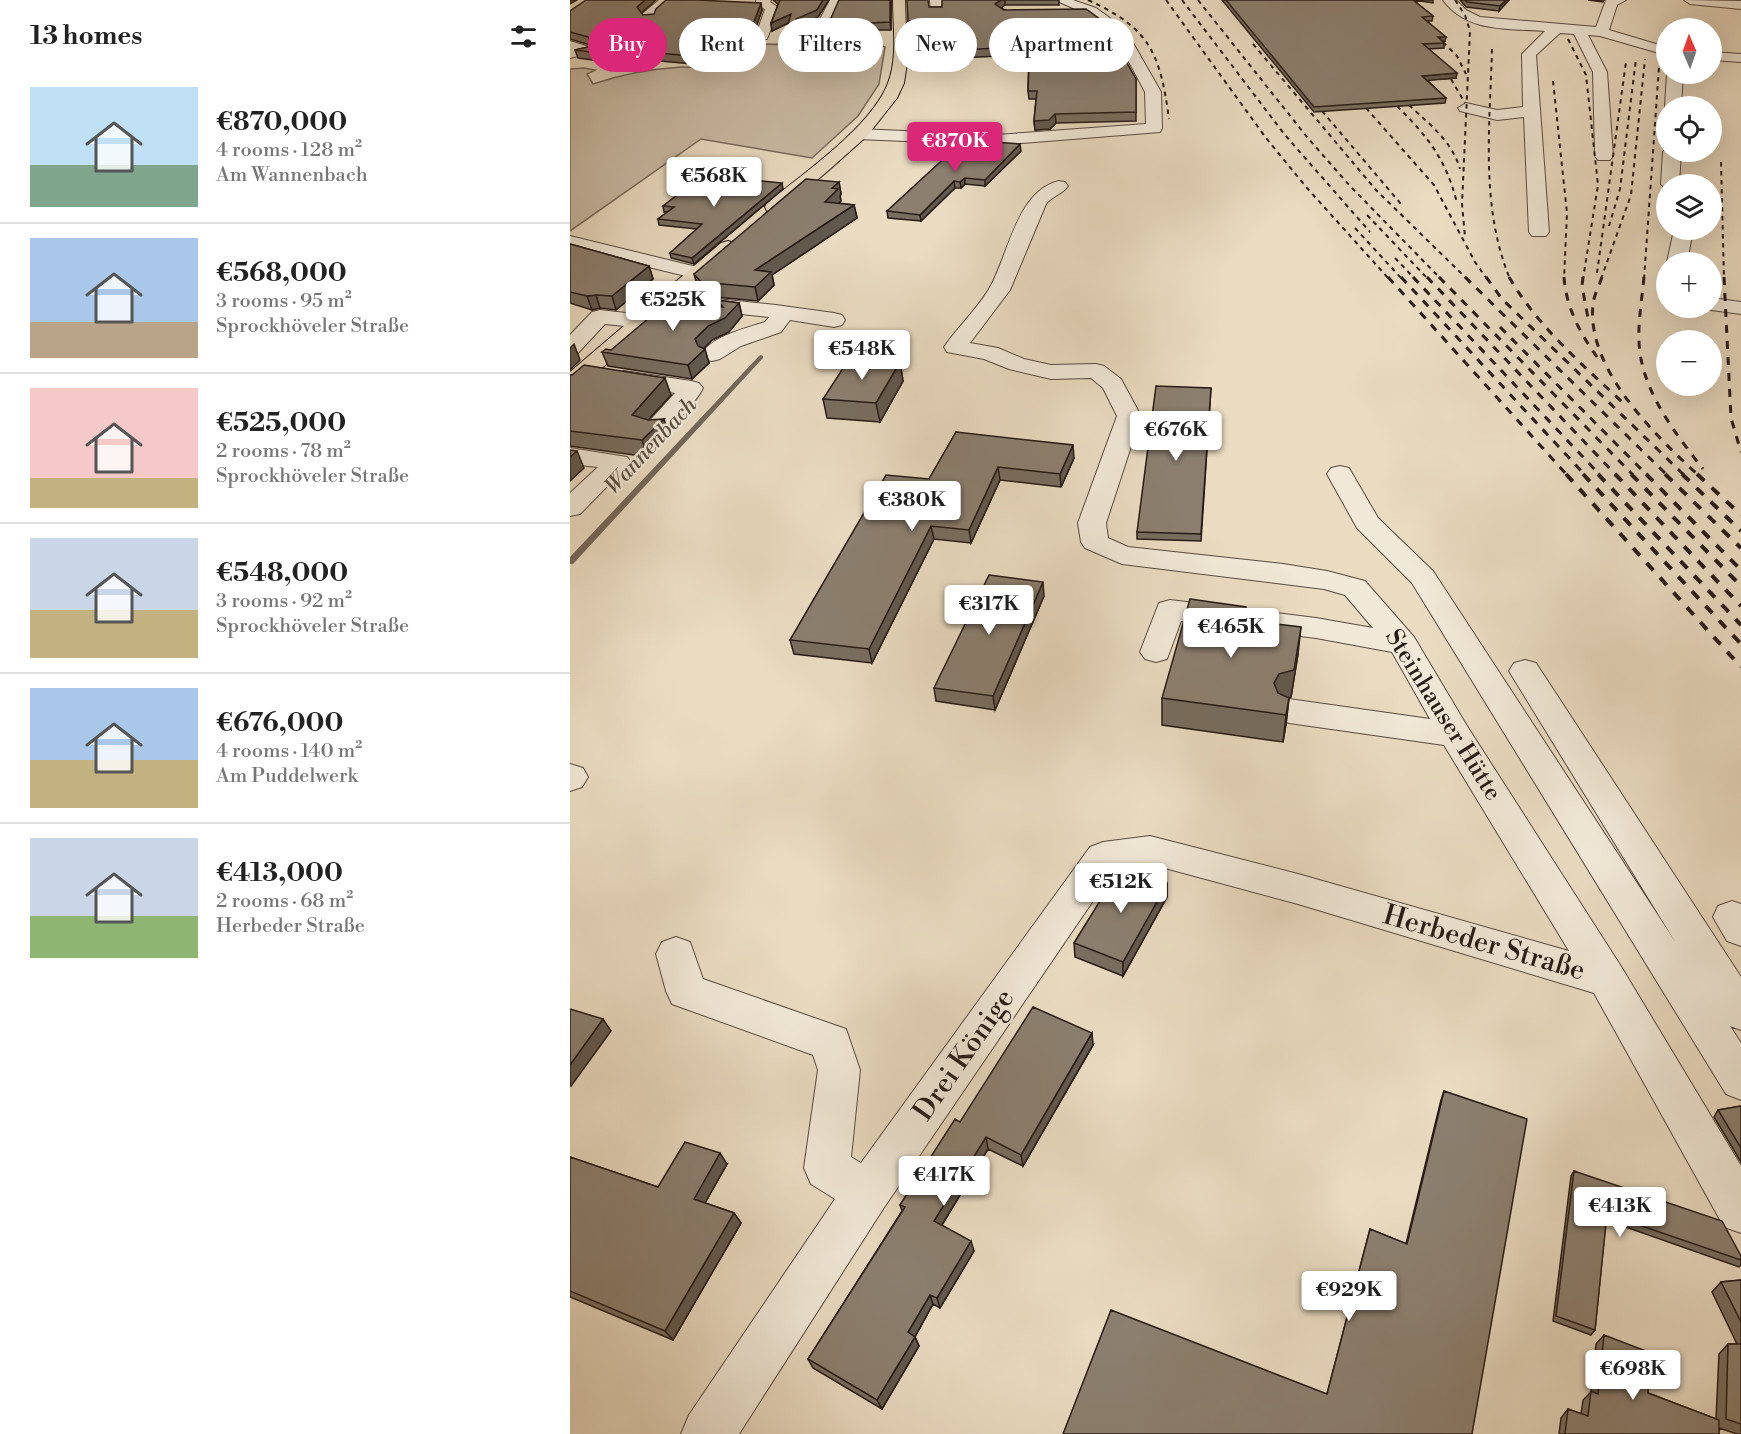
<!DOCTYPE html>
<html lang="en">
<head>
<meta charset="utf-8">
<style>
  :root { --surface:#fff; --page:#f6f6f6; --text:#222; --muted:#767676; --line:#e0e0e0; --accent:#db2777 }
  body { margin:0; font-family:"Libre Bodoni",serif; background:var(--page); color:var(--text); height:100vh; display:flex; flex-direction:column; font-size:22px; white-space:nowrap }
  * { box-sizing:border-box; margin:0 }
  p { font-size:20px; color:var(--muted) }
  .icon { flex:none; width:33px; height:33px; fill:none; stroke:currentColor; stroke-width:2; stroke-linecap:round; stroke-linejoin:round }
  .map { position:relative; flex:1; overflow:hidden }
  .sheet { display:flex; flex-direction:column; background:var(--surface); width:570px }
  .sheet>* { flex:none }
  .guide { position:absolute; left:18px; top:18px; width:570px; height:54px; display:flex; gap:12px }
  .needle { width:39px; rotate:358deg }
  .controls { position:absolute; left:1086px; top:18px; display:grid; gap:12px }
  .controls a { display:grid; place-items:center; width:66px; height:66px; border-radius:50%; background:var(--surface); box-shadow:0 6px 24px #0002; font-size:30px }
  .price { position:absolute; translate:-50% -51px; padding:0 14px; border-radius:6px; background:#fff; color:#222; font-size:20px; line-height:39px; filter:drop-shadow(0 2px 3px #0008) }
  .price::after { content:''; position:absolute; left:50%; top:36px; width:18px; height:14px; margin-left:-9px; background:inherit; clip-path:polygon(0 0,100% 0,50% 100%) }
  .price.on { background:var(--accent); color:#fff }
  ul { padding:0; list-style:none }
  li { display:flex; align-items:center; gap:18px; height:150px; padding:0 30px }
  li+li { border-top:2px solid var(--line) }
  li span { display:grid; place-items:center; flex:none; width:168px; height:120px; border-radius:0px; color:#555 }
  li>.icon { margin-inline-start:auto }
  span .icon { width:72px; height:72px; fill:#fffc; stroke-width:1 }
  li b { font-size:26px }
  h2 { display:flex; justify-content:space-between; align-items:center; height:72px; padding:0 30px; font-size:26px }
  .pill { padding:0 21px; border-radius:27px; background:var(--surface); box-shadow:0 6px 24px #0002; font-size:21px; line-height:54px }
  .pill.on { background:var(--accent); color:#fff }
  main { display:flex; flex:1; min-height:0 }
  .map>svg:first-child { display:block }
  .green { fill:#c9baa4; stroke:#786a5d; stroke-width:1.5 }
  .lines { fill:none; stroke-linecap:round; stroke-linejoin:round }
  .stream { fill:#74675a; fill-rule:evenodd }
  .minor-casing { stroke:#584b41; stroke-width:2 }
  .major-casing { stroke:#271b16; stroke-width:2 }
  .minor { fill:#f1e8d7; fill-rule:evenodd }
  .major { fill:#eadbc1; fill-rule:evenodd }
  .rail-far2 { stroke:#271b16; stroke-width:2; stroke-dasharray:4.5 4.5; stroke-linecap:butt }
  .rail-far1 { stroke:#271b16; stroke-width:3; stroke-dasharray:8 8; stroke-linecap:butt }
  .rail { stroke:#271b16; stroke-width:4; stroke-dasharray:10 10; stroke-linecap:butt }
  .wall { fill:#786d5f; stroke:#271b16; stroke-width:1.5 }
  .shaded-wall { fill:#62594e; stroke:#271b16; stroke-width:1.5 }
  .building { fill:#8c7f6f; stroke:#271b16; stroke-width:1.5 }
  .labels { text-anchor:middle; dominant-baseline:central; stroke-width:5; stroke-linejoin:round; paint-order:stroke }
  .far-water-label { font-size:22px; font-style:italic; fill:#5b4e43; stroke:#f1e8d7 }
  .street-label { font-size:24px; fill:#271b16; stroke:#f1e8d7 }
  .near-street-label { font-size:28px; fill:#271b16; stroke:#f1e8d7 }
</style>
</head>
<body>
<main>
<section class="sheet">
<h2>13 homes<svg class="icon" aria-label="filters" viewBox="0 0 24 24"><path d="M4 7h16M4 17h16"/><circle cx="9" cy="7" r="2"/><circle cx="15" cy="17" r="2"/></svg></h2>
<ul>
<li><span style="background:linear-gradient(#bfe0f5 65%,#7fa58c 0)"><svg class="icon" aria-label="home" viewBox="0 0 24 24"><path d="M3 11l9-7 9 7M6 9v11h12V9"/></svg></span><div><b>€870,000</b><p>4 rooms · 128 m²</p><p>Am Wannenbach</p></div></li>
<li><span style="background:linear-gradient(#a9c7e8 70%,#b9a48a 0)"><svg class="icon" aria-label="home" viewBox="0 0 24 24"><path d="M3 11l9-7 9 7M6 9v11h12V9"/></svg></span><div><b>€568,000</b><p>3 rooms · 95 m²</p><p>Sprockhöveler Straße</p></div></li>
<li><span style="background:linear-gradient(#f6c9c9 75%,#c2b280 0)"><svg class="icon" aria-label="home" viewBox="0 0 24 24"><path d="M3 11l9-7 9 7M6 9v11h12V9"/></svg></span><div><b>€525,000</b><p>2 rooms · 78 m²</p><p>Sprockhöveler Straße</p></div></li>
<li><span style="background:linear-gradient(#c9d6e8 60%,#c2b280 0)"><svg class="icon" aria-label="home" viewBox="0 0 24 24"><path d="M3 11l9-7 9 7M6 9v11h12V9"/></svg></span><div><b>€548,000</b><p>3 rooms · 92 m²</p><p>Sprockhöveler Straße</p></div></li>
<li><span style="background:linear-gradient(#a9c7e8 60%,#c2b280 0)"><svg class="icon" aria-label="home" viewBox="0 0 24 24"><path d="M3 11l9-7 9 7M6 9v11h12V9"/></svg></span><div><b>€676,000</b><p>4 rooms · 140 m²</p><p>Am Puddelwerk</p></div></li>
<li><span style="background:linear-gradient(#c9d6e8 65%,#8fb573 0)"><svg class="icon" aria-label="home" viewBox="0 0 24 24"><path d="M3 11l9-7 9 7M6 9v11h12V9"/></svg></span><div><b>€413,000</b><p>2 rooms · 68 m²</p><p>Herbeder Straße</p></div></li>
</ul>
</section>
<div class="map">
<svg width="1171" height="1434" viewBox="0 0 1171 1434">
  <rect width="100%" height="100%" fill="#eadbc1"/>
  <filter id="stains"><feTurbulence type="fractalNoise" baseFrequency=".00333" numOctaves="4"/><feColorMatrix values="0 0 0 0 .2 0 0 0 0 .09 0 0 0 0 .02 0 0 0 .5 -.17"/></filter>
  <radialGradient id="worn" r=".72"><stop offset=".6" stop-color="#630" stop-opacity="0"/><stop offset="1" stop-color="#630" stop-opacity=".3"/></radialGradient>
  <path class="green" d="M184,44L312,46L315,47L309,84L288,116L242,158L131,139L0,231V69L14,68L25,70L17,74L23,84C52,74 81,69 111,67C130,66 139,73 157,63L137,60Z"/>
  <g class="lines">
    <path class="stream" d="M191,355L193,356V358L3,564H0V557L189,356Z"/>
    <defs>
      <path id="minor" d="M89,0H103L86,15L85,20H75L71,15Z
        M186,0H201L200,2L209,8L197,39L135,41L128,37L135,33L187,32L195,9L186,5Z
        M260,0H272L260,25L239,34H229L227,31L229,28L250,19Z
        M360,0H372L371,13H361Z
        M485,0H503L526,8L555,29L591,92L592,128L590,132L427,145L288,139L280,134L288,129L427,135L576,124L575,92L544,34L516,14Z
        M873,0H886L896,10L910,17L1026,27L1036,0H1056L1047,5L1039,30L1096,47V55L1030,36L1018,35L1037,72L1043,156L1040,160H1028L1025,156L1023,72L1004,34L990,33L966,55L979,232L976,236H962L959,232L954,117L927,120L890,111L888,108L896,103L927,110L953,107L952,54L975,31C938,28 897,33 873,0Z
        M1114,0L1171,1V9L1120,4Z
        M0,41L20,47L22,50L20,53L0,58Z
        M1142,52L1171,54V62L1142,60Z
        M1097,74H1113L1111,106L1096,108L1095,106Z
        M1096,148V152H1111L1109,184H1096V189L1091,184L1093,152Z
        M489,181L495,182L498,186C493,194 482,196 476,204L440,290L400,343L428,348L454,359L481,365L526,364L534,366L551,379L571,416L536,523L538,538L558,547L713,564L757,571L795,581L844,637L897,726L1052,968L1171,1166V1233L1154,1227L1024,993L728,904L580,864L544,870L313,1209L169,1434H111L119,1415L265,1199L241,1184L234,1168L248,1070L243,1055L102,1004L96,991L86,954L92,942L106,937L120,942L133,979L276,1029L290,1070L281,1157L291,1163L520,847L533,842L580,836L728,874L999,951L874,745L719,723L707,719L703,711L707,703L719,699L860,719L822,652L746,638L611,621L597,659L586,662L575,659L570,652L589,603L600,600L746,618L803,628L775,595L754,589L552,564L515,548L511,542L508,523L547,416L533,388L521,378L481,379L439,369L414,359L377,352L374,347C388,327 407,309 419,289C439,255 446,191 489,181Z
        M1104,230H1123L1117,262H1097Z
        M0,236L135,269L138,273L135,277L128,279L0,248Z
        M97,294L206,305L264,313L272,315L275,320L272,325L264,327L220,320L211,332L171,346L150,359L142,361L134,359L131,354C144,335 175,329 195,322L199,317L89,305L86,300L89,295Z
        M1142,298L1171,302V314L1134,309L1142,308Z
        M30,310L82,316L85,321L82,326L74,328L35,324L8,353L0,355V335L22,312Z
        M54,371L121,381L129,383L133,388C128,399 105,425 95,432C89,436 83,435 76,433L73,428L105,393L46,383L42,378L46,373Z
        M0,448L57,457L61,462L10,514L0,516V493L28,467L0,464Z
        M770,466L779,468L808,518L863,571L1106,943L939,671L944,663L955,660L966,663L1171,977V1030L1160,1026L1171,1043V1100L1156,1094L842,583L787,528L757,474L761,468Z
        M0,764L13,768L18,777L12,787L0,791Z
        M1162,901L1171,904V946L1157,941L1143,917L1148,906Z"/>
      <path id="major" d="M323,0H335L337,63L334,83L327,98L297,136L260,169L211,211H197L195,207L197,203C233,174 302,126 318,83C328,57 323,27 323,0Z
        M158,241L165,243L168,247L165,251L8,389L0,391V372L151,243Z"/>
    </defs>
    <use href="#minor" class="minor-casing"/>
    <use href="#major" class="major-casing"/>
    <use href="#minor" class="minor"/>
    <use href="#major" class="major"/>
    <path class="rail-far2" d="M518,0C580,28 590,53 599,119
      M596,0L696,138L737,188L819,279
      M612,0L715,135L800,232
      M628,0L737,137L780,186L871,279
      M885,0L895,15L900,31L892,204L895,237
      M998,39L1016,75L1028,185L1013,279
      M873,42L887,56L896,74
      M683,44L806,190L897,279
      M922,49C920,125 910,207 940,279
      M881,79L895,103
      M983,81L997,213L994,279
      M839,105C859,124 882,141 890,169
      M827,106C858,137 876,159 887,203
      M796,108L864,185L905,262L917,279
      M752,111L831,204
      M1151,162L1154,279
      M797,215L858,279
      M1039,226L1050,189L1066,59
      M785,228L832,279
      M825,258L845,279
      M1027,273L1056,62
      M1031,279L1061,195L1075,59
      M1074,279L1090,53"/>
    <path class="rail-far1" d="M818,277L997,475
      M831,277L1015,475
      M843,277L1030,475
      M857,277L1046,475
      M869,277L1063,475
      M895,277L1097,475
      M916,277L932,299L1114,475
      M939,277C968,327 1011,363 1052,402
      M994,277C996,307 1010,333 1027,357
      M1013,277L1012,286L1018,318
      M1032,277C1029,286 1024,295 1023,304C1016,369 1085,435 1128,475
      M1074,277C1072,299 1068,321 1069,342C1071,390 1105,433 1133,469
      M1154,277L1161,418L1171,452
      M930,327L1077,475"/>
    <path class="rail" d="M996,474L1171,667
      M1013,474L1171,644
      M1028,474L1171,625
      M1045,474L1171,606
      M1061,474L1171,586
      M1076,474L1171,570
      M1095,474L1171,548
      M1112,474L1171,531
      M1127,474L1171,515"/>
  </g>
  <path class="wall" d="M203,0H259L248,17L227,28H238L321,0V30H301L297,43H216L215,35L218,23L202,31L201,23L208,4Z
    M399,0H489V5H435L431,8L566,79V121L486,123L480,129L465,130L464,121L466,99H459L458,91L459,49L455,55L344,60L342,29H339L338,21L359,7H372Z
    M652,0H863V3L843,0L863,16L862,21H857L875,41L873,42L874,43V48L859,49L886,78L857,80L876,98L875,103L744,112Z
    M890,0H939L929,11L896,7Z
    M1018,0H1034L1033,2Z
    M192,10L185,30L125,33L129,35L179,34L181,42L134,65L90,61L77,67L8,58L5,50L18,47L20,45L0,39V11L71,13L73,15Z
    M451,151L415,186L395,184L391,188H385L351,221L318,218L317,211Z
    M269,182L271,194L270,196L271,201L268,203L284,205L287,218L202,275L204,285L188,301L134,296L128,288L124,274Z
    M213,189L124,264L101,258L100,253L127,229L89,225L88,219L97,212H94L93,206Z
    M0,244L79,266L83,279L46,310L30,308L22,310L0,303Z
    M147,300L169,303L172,316L159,332L142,340L134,348L139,363L122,379L38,366L32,352L41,350L149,306Z
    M330,362L333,381L310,422L257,418L253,399Z
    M0,375L101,395L77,420L99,435L78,457L0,446Z
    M641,388L631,541L567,539V532Z
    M386,432L504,458L491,487L430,480L401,543L364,539L302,663L224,654L220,640L359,479Z
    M474,596L425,710L366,701L364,688Z
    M675,620L728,654L721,697L719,698L716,724L713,742L592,725V698Z
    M597,884V897L553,976L505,957L504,943Z
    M523,1045L453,1166L418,1149L372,1225L404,1251L370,1308L363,1304L345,1337L349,1346L312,1409L243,1368L238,1359L332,1211L330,1205L390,1122Z
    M874,1091L902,1434H493L757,1394L800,1229L836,1244L871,1100Z
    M1171,1106V1162L1144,1117L1148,1110Z
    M0,1157L88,1187L157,1164L135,1203L164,1213L171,1223L103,1340L0,1297Z
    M1004,1171L1171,1260V1265L1169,1267L1036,1220L1025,1330L1021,1335L983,1321L1001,1176Z
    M1171,1280V1434H1167L1149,1428V1434H989L991,1418L998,1409L1011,1414L1013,1400L1021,1392L1026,1344L1034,1335L1078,1393L1146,1419L1149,1354L1158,1344H1167L1142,1292L1151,1282Z"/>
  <path class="shaded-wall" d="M0,0H7L0,4Z
    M75,0H86L69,15L67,7Z
    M253,0H259L248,17L227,27L225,32L224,25L226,19Z
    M320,0H321V30L320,22Z
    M431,0H435V5L426,12L425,4Z
    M936,0H939L929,11L930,6Z
    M191,3L192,10L185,30L184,22Z
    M221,14L222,21L202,31L201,23Z
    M300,23L301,30L297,43L296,36Z
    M179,34L181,42L134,65L132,57Z
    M868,37H876L875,41L867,42Z
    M460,40V48L455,55L454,47Z
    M88,53L90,61L77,67L75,59Z
    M887,73L886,78L851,81L852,76Z
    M485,114L486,123L480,129L465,130L464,121Z
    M450,144L451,151L415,186V180Z
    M395,178V184L391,188L390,182Z
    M384,181L385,188L351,221L350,215Z
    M269,182L271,194L270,196L271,201L257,214L255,202L262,188Z
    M212,183L213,189L124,264L122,258Z
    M284,205L287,218L202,275L204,285L188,301L185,287V270Z
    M79,266L83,279L46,310L42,296Z
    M26,295L30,308L22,310L17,296Z
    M169,303L172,316L159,332L142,340L129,353L125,339L138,326Z
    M4,344L10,360L0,370V348Z
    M135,349L139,363L122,379L118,365Z
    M330,362L333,381L310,422L306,403Z
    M95,378L101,395L68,431L62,415Z
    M94,419L99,435L78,457L72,440Z
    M503,445L504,458L491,487L490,474Z
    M7,451L14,468L0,481V457Z
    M428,467L430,480L401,543L399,530Z
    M361,526L364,539L302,663L299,649Z
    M473,582L474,596L425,710L423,696Z
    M731,627L728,654L721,697L706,701L704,683Z
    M719,698L716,724L713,742L716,715Z
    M597,884V897L553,976V962Z
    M33,1019L41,1031L1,1086L0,1084V1065Z
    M522,1033L523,1045L453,1166L451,1155Z
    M416,1137L418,1149L368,1231L364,1221Z
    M150,1153L157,1164L131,1210L124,1199Z
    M164,1213L171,1223L103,1340L95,1331Z
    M401,1241L404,1251L370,1308L367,1298Z
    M360,1295L363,1304L342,1342L338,1332Z
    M345,1337L349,1346L312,1409L307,1400Z"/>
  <path class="building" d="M16,0H75L67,7L73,15L84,14L86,9L96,0H127L191,3L184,22L122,25L120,30L129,35L179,34L132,57L88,53L75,59L5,50L18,47L21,41L18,37L0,32V11Z
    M210,0H253L247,10L226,19L224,25L226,28H238L261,18L269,0H320V22L300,23L296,36L215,35L221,14L201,23Z
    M337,0H358L359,7H372V0H431L425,4L434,10L516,9L534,22L566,79V112L485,114L479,120L464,121L467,91H458L460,40L454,47L342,52V21H338Z
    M656,0H843L863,16L852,17L876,37H868L874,43L853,44L887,73L852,76L876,98L744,107Z
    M895,0H936L930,6L897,2Z
    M394,140L450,144L415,180L395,178L390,182L384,181L350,215L317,211Z
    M133,175L212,183L122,258L100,253L132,224L88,219L104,207L93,206Z
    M236,179L269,182L262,188L268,189L255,202L284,205L185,270L201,272L185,287L131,282L124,274Z
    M0,244L79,266L42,296L26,295L17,296L0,292Z
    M147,300L169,303L155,318L138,326L125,339L128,346L135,349L118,365L32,352L36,349L41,350L99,301L153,307Z
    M279,359L330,362L306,403L253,399Z
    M14,365L95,378L62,415L78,420L94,419L72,440L0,431V375H2Z
    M586,386L641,388L631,534L567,532Z
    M386,432L503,445L490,474L428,467L399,530L361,526L299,649L220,640L316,475L359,479Z
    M0,450L7,451L0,457Z
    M419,575L473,582L423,696L364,688Z
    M620,599L676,607L674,620L731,627L724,670L709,674L704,683L708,693L719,698L716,715L592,698Z
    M551,867L597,884L553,962L504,943Z
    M463,1007L522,1033L451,1155L416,1137L364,1221L401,1241L367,1298L360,1295L338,1332L345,1337L307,1400L238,1359L335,1207L330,1205L385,1119L390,1122Z
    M0,1009L33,1019L0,1065Z
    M874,1091L957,1119L902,1434H493L541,1310L757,1394L800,1229L837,1244Z
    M1171,1106V1148L1148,1110Z
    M115,1142L150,1153L124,1199L164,1213L95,1331L0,1291V1157L88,1187Z
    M1004,1171L1152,1221L1171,1256V1260L1037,1214L1025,1330L986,1316Z
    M1171,1280V1322L1151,1282Z
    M1034,1335L1081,1353L1078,1393L1149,1420V1434H995L998,1409L1018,1416L1021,1391L1028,1394Z
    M1158,1344H1171V1424L1156,1419Z"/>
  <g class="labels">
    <g class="far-water-label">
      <text transform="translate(81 446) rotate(-47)">Wannenbach</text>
    </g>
    <g class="street-label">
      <text transform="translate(873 715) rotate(58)">Steinhauser Hütte</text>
    </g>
    <g class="near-street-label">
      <text transform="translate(914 943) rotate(16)">Herbeder Straße</text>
      <text transform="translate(394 1055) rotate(-55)">Drei Könige</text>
    </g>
  </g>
  <rect width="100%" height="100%" filter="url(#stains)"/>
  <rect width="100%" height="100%" fill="url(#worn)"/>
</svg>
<div class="controls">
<a><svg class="needle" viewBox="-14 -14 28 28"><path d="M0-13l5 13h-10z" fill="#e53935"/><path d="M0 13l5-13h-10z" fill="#767676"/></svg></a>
<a><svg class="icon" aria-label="locate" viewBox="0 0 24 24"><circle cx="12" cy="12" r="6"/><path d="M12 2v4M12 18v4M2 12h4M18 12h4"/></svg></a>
<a><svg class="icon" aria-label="layers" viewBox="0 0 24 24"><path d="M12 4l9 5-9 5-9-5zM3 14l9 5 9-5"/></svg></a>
<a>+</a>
<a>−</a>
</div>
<b class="price on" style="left:385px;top:173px">€870K</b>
<b class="price" style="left:144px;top:208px">€568K</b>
<b class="price" style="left:103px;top:332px">€525K</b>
<b class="price" style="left:292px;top:381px">€548K</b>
<b class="price" style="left:606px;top:462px">€676K</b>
<b class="price" style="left:342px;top:532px">€380K</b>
<b class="price" style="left:419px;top:636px">€317K</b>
<b class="price" style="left:661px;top:659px">€465K</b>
<b class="price" style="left:551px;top:914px">€512K</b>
<b class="price" style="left:374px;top:1207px">€417K</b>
<b class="price" style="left:1050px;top:1238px">€413K</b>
<b class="price" style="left:779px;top:1322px">€929K</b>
<b class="price" style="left:1063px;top:1401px">€698K</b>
<div class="guide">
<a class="pill on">Buy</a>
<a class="pill">Rent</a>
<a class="pill">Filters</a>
<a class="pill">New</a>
<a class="pill">Apartment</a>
</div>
</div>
</main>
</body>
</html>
